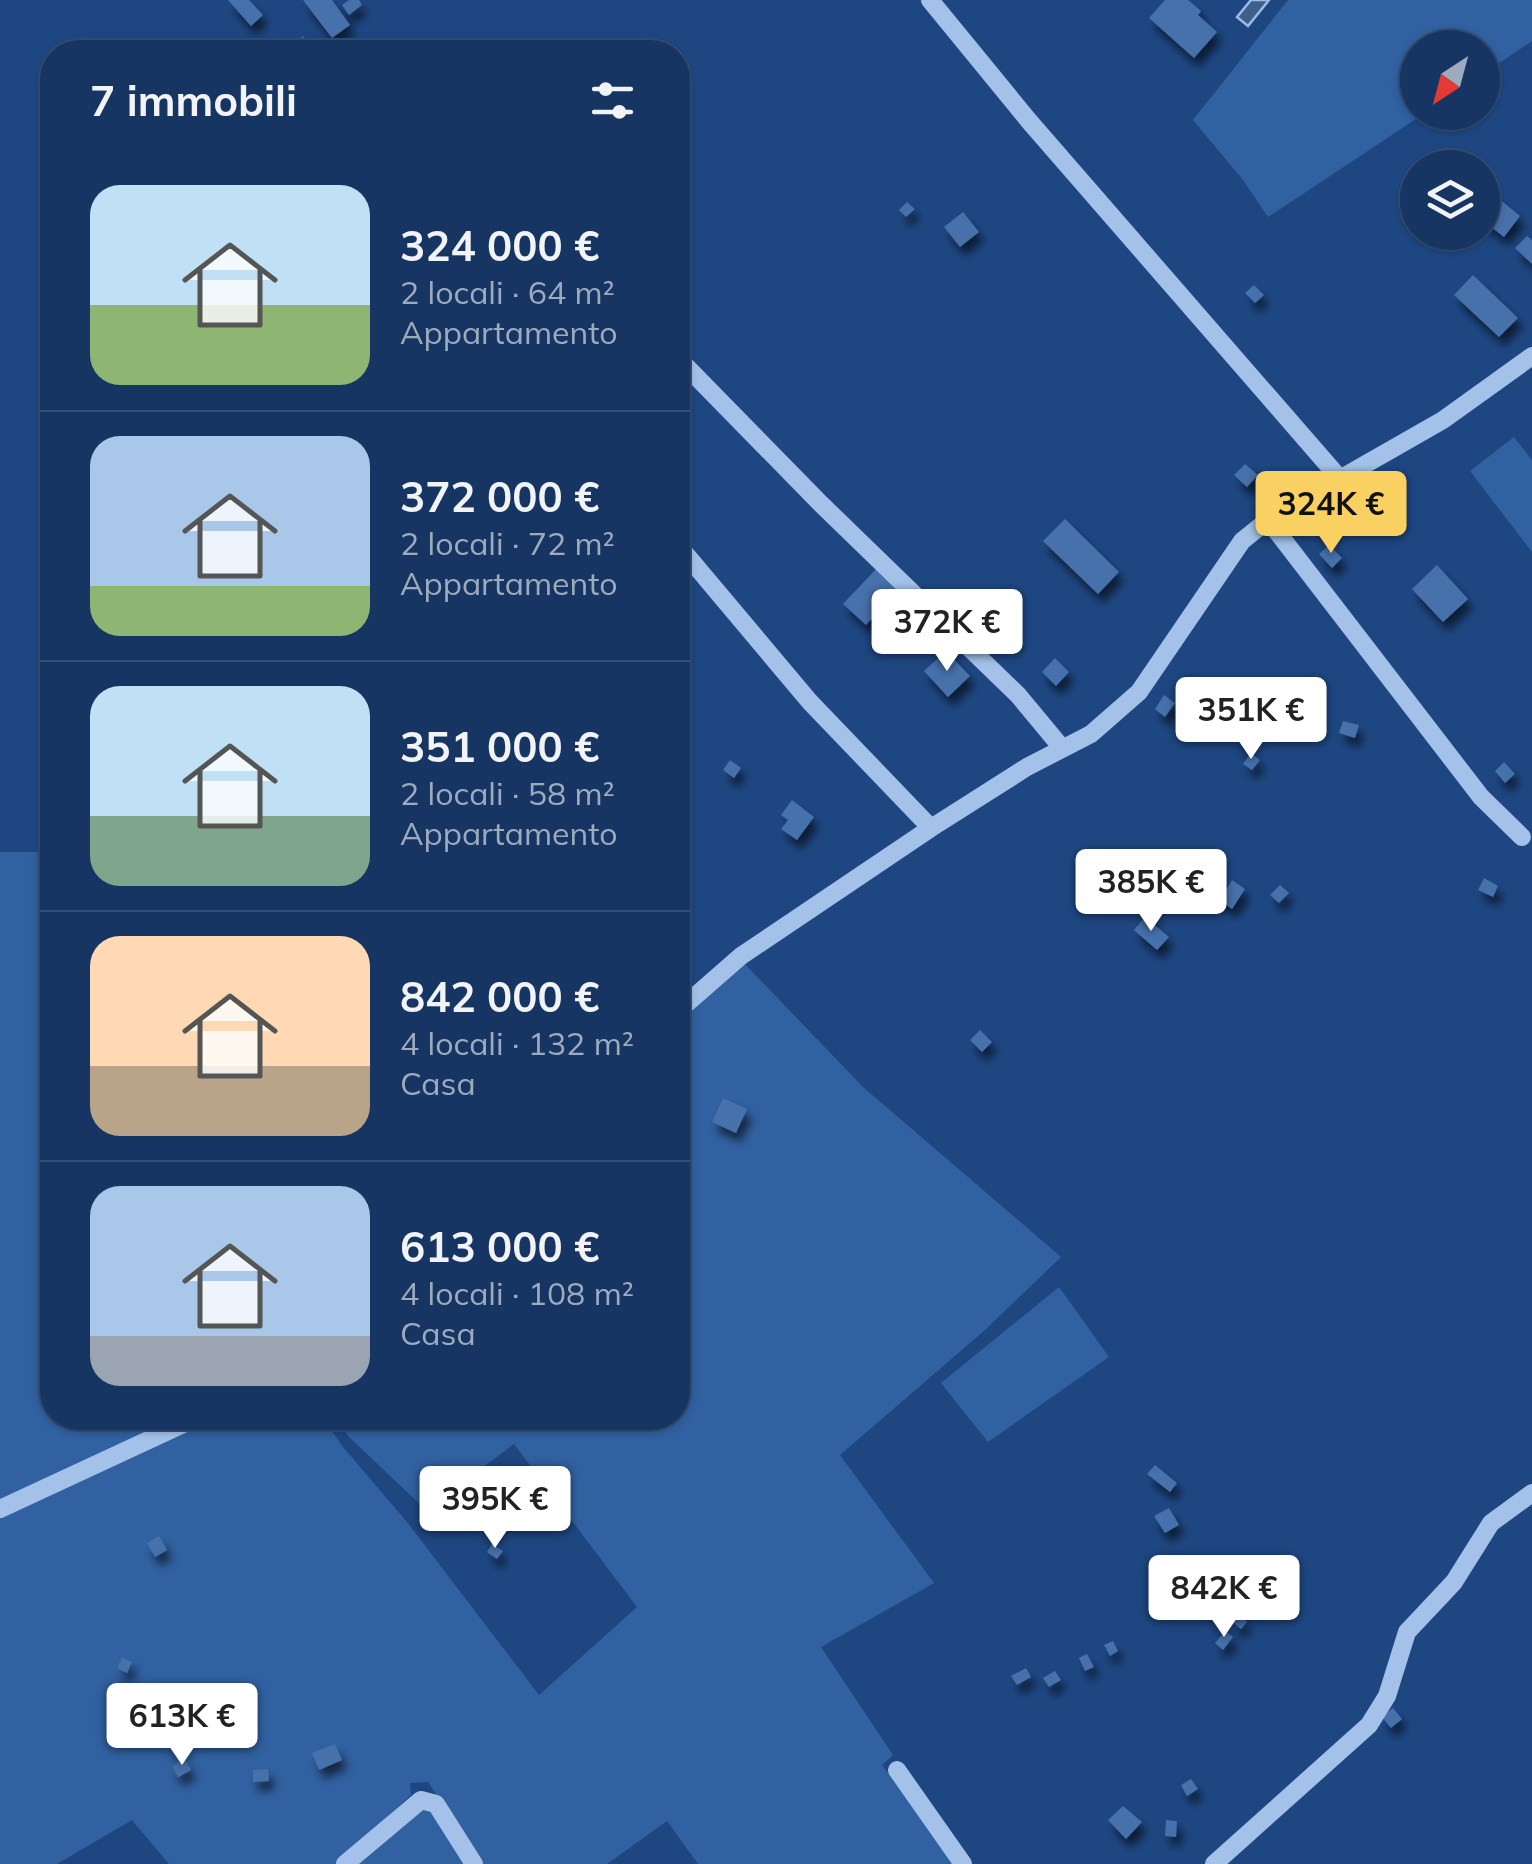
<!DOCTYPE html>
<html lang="it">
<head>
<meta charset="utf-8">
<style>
  :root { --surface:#163562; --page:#23406b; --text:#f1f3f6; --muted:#9eabbe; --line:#355077; --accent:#f9d062 }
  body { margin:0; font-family:Mulish,sans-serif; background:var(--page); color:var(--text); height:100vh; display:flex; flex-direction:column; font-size:38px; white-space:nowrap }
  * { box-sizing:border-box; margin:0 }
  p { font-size:32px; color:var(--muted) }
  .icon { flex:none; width:55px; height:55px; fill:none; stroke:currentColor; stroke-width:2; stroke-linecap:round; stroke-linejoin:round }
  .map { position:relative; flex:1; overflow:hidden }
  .drawer { position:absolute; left:40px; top:40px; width:650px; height:1390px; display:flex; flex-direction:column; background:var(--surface); border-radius:40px; box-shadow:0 2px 8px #0004,0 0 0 2px var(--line) }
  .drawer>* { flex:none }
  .needle { width:65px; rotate:216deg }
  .fabs { position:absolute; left:1400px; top:30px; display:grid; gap:20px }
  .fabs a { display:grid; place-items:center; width:100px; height:100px; border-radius:50%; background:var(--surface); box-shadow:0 2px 8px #0004,0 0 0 2px var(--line); font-size:50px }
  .price { position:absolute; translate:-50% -85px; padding:0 22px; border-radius:10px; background:#fff; color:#222; font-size:32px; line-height:65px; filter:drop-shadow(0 2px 5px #0008) }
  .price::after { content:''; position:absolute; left:50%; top:60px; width:30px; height:22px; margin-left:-15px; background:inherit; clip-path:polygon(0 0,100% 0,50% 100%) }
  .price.on { background:var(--accent); color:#111 }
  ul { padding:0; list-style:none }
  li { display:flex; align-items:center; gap:30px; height:250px; padding:0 50px }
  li+li { border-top:2px solid var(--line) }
  li span { display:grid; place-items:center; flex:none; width:280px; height:200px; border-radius:30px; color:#555 }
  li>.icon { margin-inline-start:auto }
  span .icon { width:120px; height:120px; fill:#fffc; stroke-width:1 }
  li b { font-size:42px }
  h2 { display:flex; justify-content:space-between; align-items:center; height:120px; padding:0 50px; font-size:42px }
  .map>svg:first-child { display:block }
  .green { fill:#3161a1 }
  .water { fill:#3f5e89; stroke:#97bceb; stroke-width:2.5 }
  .building { fill:#4671ab; filter:url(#shadow) }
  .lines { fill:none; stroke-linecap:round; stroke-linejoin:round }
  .minor { stroke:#a4c2e9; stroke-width:18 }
</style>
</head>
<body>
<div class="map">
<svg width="1532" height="1864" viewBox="0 0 1532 1864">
  <defs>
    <filter id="shadow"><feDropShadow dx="5" dy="9" stdDeviation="5" flood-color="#0009"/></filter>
  </defs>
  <rect width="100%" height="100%" fill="#1e4782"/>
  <path class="green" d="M1288,0H1532V41L1483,74L1482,48H1418V112L1425,113L1268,217L1243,180L1193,120Z
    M1514,437L1532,460V552L1470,471Z
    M0,852H52V1418H176L0,1502Z
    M741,960L863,1087L1061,1257L985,1330L840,1455L934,1583L821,1647L893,1755L882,1765L957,1864H698L667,1821L607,1864H483L428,1782L410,1783L411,1795L335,1864H169L132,1820L57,1864H0V1515L210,1418H323L343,1447L407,1522L539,1695L637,1607L514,1444L426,1510L348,1436L337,1418H678V1020Z
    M1059,1287L1109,1357L988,1442L941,1383Z
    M425,1808L433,1812L467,1864H358L417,1811Z"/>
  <path class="water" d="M1251,0H1269L1248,26L1237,17Z"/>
  <path class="building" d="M228,0H249L263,15L251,26Z
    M303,0H332L350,25L332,38Z
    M349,0H359L362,5L349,15L342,5Z
    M1165,0H1188L1201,11L1198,15L1217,32L1194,58L1149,18Z
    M303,36L315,52H301L294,43Z
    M1498,198L1520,216L1504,237L1482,220Z
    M907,202L915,209L906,217L899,210Z
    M963,212L979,232L960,247L944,227Z
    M1527,236L1532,240V264L1515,248Z
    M1473,275L1518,318L1499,337L1454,295Z
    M1254,285L1264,295L1255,303L1245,293Z
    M1245,464L1258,475L1247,487L1234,475Z
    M1065,519L1119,572L1098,594L1043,541Z
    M1329,545L1342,558L1332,568L1319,554Z
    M1437,565L1468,599L1443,622L1412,589Z
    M878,567L900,589L866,625L843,604Z
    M909,597L939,628L928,638L917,627L909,636L882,624Z
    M946,651L970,676L948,697L924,671Z
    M1055,658L1069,672L1056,686L1042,672Z
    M1164,695L1175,703L1165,717L1155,709Z
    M1343,721L1359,725L1355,738L1339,733Z
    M1251,753L1260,760L1252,770L1243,764Z
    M730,760L741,768L734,778L723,770Z
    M1504,762L1515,774L1505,783L1495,771Z
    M792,800L814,817L797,840L781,829L788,820L781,815Z
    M1484,878L1498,886L1493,897L1478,890Z
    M1232,880L1245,889L1232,909L1207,892L1213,882L1226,890Z
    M1280,885L1289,893L1279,903L1270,895Z
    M1145,917L1169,937L1157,950L1134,930Z
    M980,1030L992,1042L982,1052L970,1040Z
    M723,1098L747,1109L736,1133L712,1122Z
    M1155,1465L1177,1483L1170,1492L1147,1474Z
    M1169,1508L1179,1525L1165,1533L1154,1516Z
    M159,1536L167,1550L155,1557L147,1543Z
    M492,1544L503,1551L497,1559L487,1552Z
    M1267,1586L1275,1596L1268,1602L1260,1592Z
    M1239,1614L1247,1622L1241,1629L1232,1622Z
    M1225,1631L1233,1637L1223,1650L1215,1643Z
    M1113,1641L1118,1651L1110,1656L1104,1645Z
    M1087,1654L1094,1667L1085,1671L1079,1658Z
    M122,1657L132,1662L127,1673L117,1668Z
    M1026,1668L1031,1677L1017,1685L1011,1676Z
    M1055,1671L1061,1680L1049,1687L1043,1678Z
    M1393,1708L1402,1719L1391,1728L1382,1717Z
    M335,1744L342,1760L319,1770L312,1753Z
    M185,1759L191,1770L178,1777L172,1766Z
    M268,1769L269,1781L253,1782V1770Z
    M1191,1779L1198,1789L1187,1796L1181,1785Z
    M1123,1806L1142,1822L1126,1839L1108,1820Z
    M1166,1820L1177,1821L1176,1837L1165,1836Z"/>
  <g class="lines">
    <path class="minor" d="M930,0L1029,121L1341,480
      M678,358L821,504L1018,695L1062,748
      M1268,520L1481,797L1522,837
      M678,545L810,702L931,828
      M678,1011L741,956L931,828L1027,767L1091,734L1139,692L1242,541L1268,520L1443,420L1532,356
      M0,1509L196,1418
      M897,1770L963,1864
      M345,1864L421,1800L436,1804L474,1864
      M1214,1864L1369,1725L1387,1696L1407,1632L1454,1582L1491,1523L1532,1493"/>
  </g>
</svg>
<div class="fabs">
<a><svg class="needle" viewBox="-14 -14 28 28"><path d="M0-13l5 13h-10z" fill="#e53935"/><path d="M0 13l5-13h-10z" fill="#9eabbe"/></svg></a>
<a><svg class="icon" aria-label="layers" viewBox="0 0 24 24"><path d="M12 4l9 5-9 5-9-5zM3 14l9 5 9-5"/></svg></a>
</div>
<b class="price on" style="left:1331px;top:556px">324K €</b>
<b class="price" style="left:947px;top:674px">372K €</b>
<b class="price" style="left:1251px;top:762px">351K €</b>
<b class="price" style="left:1151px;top:934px">385K €</b>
<b class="price" style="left:495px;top:1551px">395K €</b>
<b class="price" style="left:1224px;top:1640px">842K €</b>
<b class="price" style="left:182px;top:1768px">613K €</b>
<section class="drawer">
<h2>7 immobili<svg class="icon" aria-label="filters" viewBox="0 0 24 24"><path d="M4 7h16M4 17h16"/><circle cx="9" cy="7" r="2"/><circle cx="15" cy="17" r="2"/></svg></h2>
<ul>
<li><span style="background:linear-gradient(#bfe0f5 60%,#8fb573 0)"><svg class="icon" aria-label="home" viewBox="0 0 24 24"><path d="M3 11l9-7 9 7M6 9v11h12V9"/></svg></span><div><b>324 000 €</b><p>2 locali · 64 m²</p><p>Appartamento</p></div></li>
<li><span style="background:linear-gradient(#a9c7e8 75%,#8fb573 0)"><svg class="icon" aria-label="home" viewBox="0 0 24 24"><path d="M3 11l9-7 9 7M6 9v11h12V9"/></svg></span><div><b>372 000 €</b><p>2 locali · 72 m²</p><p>Appartamento</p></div></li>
<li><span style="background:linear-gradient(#bfe0f5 65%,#7fa58c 0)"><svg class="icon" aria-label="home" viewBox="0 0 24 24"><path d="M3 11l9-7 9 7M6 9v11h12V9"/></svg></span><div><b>351 000 €</b><p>2 locali · 58 m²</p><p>Appartamento</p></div></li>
<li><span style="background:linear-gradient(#ffd9b3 65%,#b9a48a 0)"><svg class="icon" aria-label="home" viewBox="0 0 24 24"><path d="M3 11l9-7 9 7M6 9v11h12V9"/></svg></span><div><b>842 000 €</b><p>4 locali · 132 m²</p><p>Casa</p></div></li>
<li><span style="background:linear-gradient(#a9c7e8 75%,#9aa5b1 0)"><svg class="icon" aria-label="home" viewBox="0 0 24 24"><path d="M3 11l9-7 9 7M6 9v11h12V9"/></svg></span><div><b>613 000 €</b><p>4 locali · 108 m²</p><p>Casa</p></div></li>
</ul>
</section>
</div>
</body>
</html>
